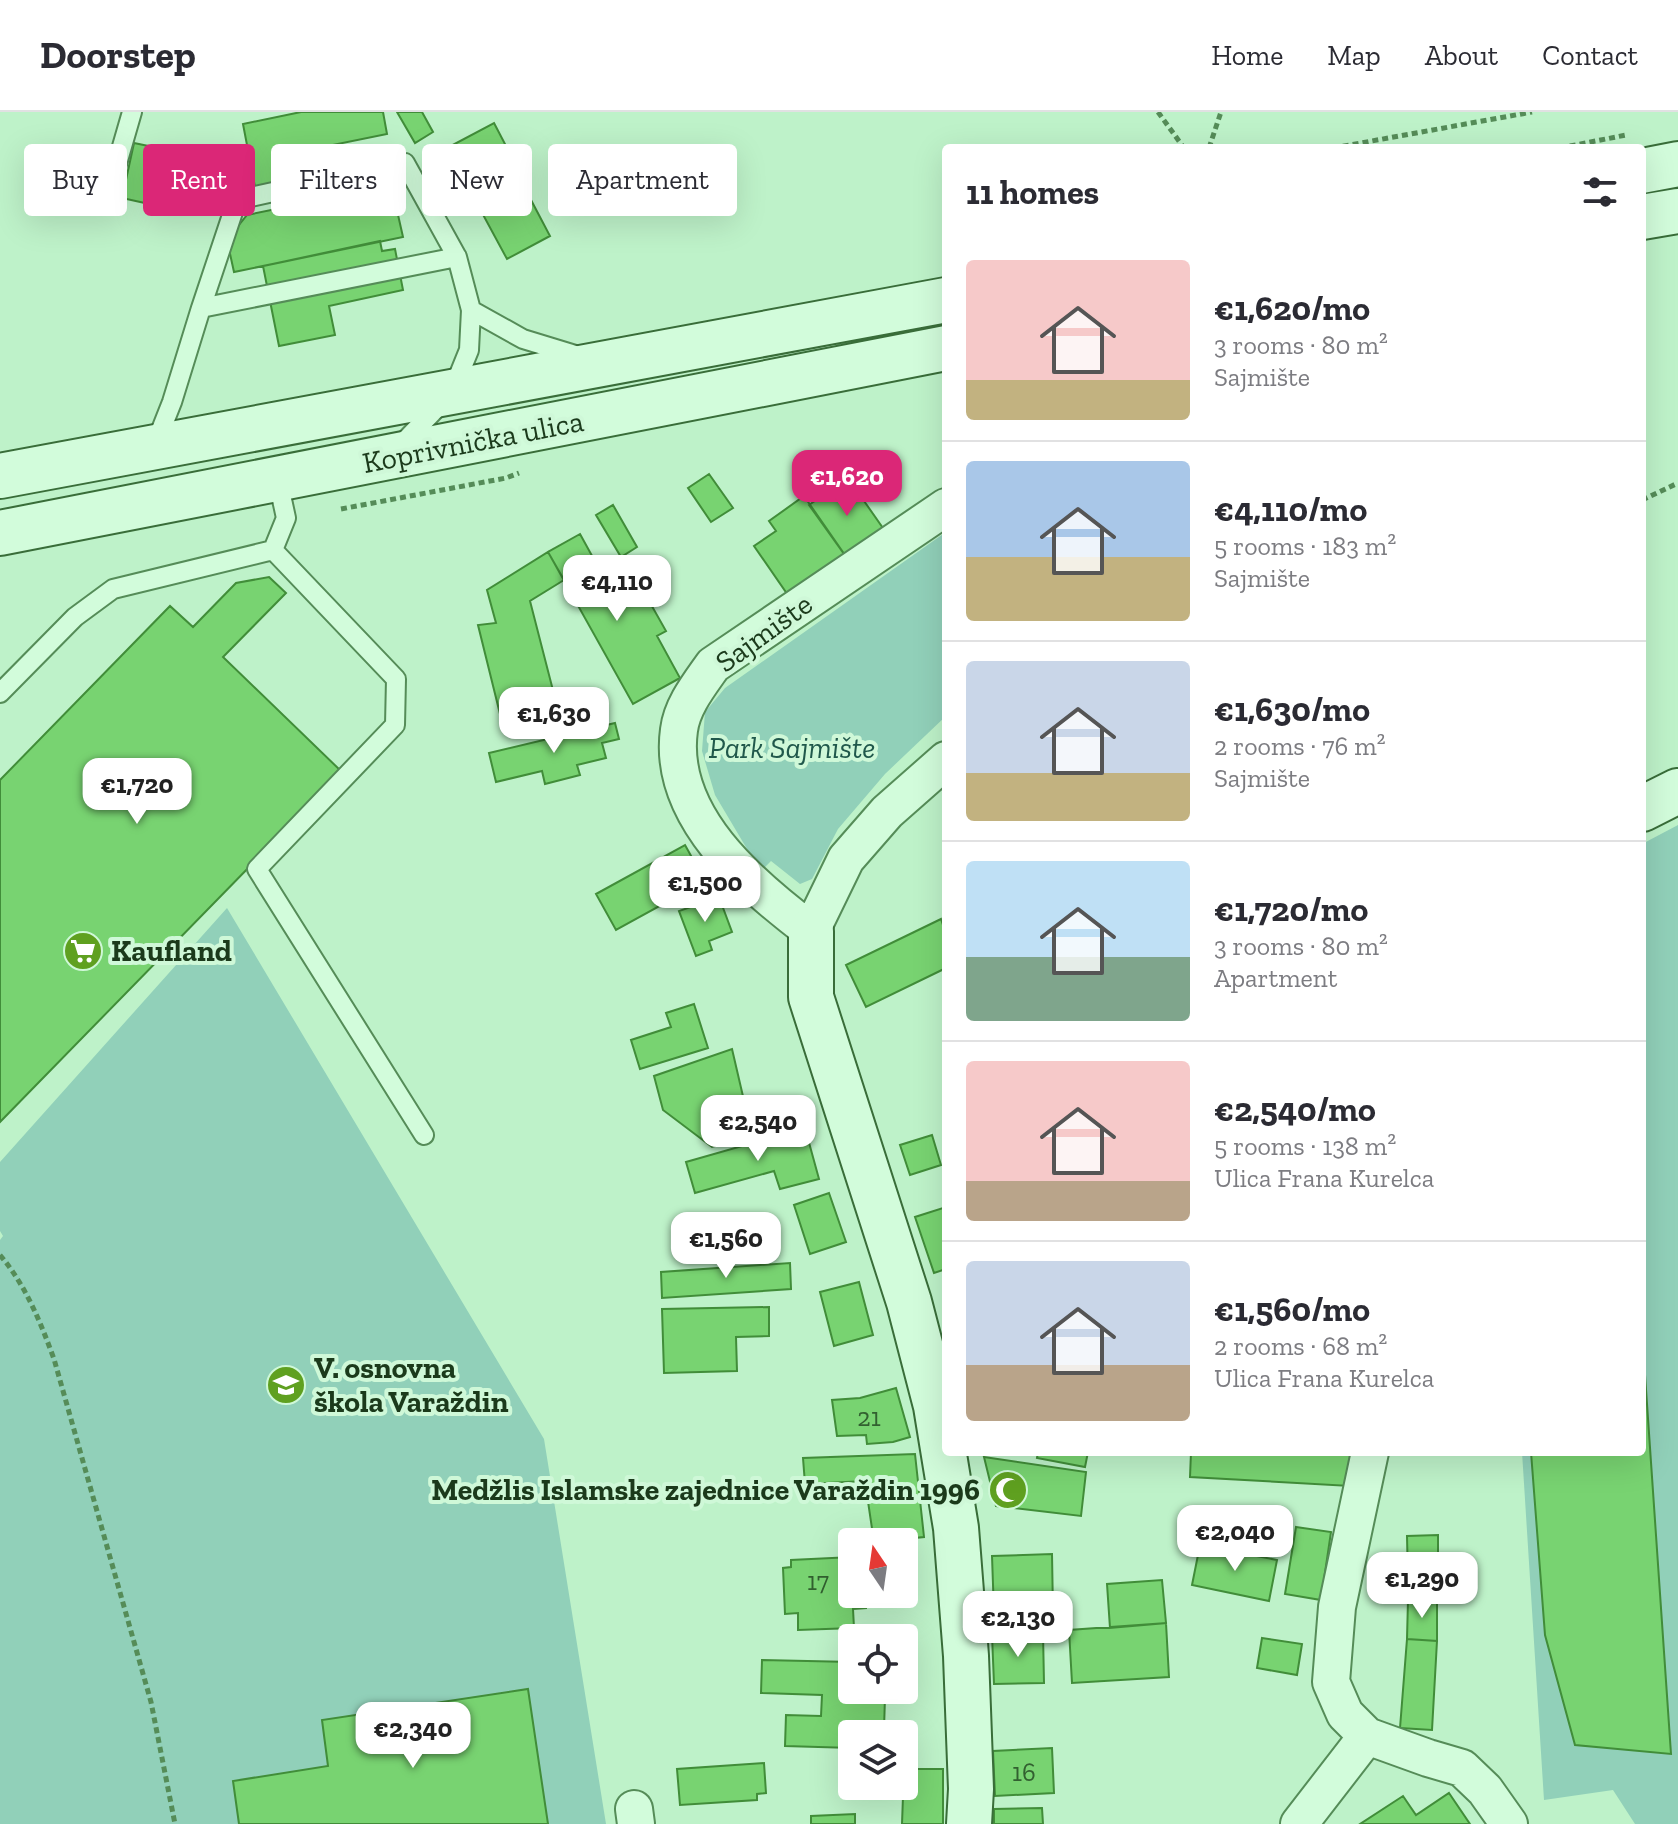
<!DOCTYPE html>
<html lang="en">
<head>
<meta charset="utf-8">
<style>
  :root { --surface:#fff; --page:#f7f7f7; --text:#2b2b33; --muted:#7c7c81; --line:#e1e1e2; --accent:#db2777 }
  body { margin:0; font-family:"Zilla Slab",serif; background:var(--page); color:var(--text); height:100vh; display:flex; flex-direction:column; font-size:30px; white-space:nowrap }
  * { box-sizing:border-box; margin:0 }
  p { font-size:26px; color:var(--muted) }
  .icon { flex:none; width:44px; height:44px; fill:none; stroke:currentColor; stroke-width:2; stroke-linecap:round; stroke-linejoin:round }
  .map { position:relative; flex:1; overflow:hidden }
  .details { position:absolute; left:942px; top:32px; width:704px; height:1312px; display:flex; flex-direction:column; background:var(--surface); border-radius:8px; box-shadow:0 8px 32px #0002 }
  .details>* { flex:none }
  .guide { position:absolute; left:24px; top:32px; width:760px; height:72px; display:flex; gap:16px }
  .needle { width:52px; rotate:347deg }
  .buttons { position:absolute; left:838px; top:1416px; display:grid; gap:16px }
  .buttons a { display:grid; place-items:center; width:80px; height:80px; border-radius:8px; background:var(--surface); box-shadow:0 8px 32px #0002; font-size:40px }
  .price { position:absolute; translate:-50% -68px; padding:0 18px; border-radius:16px; background:#fff; color:#222; font-size:26px; line-height:52px; filter:drop-shadow(0 2px 4px #0008) }
  .price::after { content:''; position:absolute; left:50%; top:48px; width:24px; height:18px; margin-left:-12px; background:inherit; clip-path:polygon(0 0,100% 0,50% 100%) }
  .price.current { background:var(--accent); color:#fff }
  ul { padding:0; list-style:none }
  li { display:flex; align-items:center; gap:24px; height:200px; padding:0 24px }
  li+li { border-top:2px solid var(--line) }
  li span { display:grid; place-items:center; flex:none; width:224px; height:160px; border-radius:8px; color:#555 }
  li>.icon { margin-inline-start:auto }
  span .icon { width:96px; height:96px; fill:#fffc; stroke-width:1 }
  li b { font-size:34px }
  h2 { display:flex; justify-content:space-between; align-items:center; height:96px; padding:0 24px; font-size:34px }
  .pill { padding:0 28px; border-radius:8px; background:var(--surface); box-shadow:0 8px 32px #0002; font-size:28px; line-height:72px }
  .pill.current { background:var(--accent); color:#fff }
  header { display:flex; align-items:center; gap:48px; box-sizing:border-box; height:112px; padding:0 40px; background:var(--surface); border-bottom:2px solid var(--line) }
  header strong { font-size:38px }
  nav { display:flex; gap:44px; margin-inline-start:auto; font-size:28px }
  .map>svg:first-child { display:block }
  .green { fill:#91d0b9 }
  .building { fill:#78d371; stroke:#418d39; stroke-width:2 }
  .lines { fill:none; stroke-linecap:round; stroke-linejoin:round }
  .lane-casing { stroke:#558c58; stroke-width:22 }
  .street-casing { stroke:#558c58; stroke-width:40 }
  .secondary-casing { stroke:#396d39; stroke-width:48 }
  .path { stroke:#558c58; stroke-width:5; stroke-dasharray:6 4; stroke-linecap:butt }
  .lane { stroke:#d2fcdb; stroke-width:18 }
  .street { stroke:#d2fcdb; stroke-width:36 }
  .secondary { stroke:#d2fcdb; stroke-width:44 }
  .labels { text-anchor:middle; dominant-baseline:central; stroke-width:8; stroke-linejoin:round; paint-order:stroke }
  .number-label { font-size:26px; fill:#326030 }
  .street-label { font-size:30px; fill:#1b3a1b; stroke:#cff8d8 }
  .park-label { font-size:30px; font-style:italic; fill:#20584b; stroke:#cff8d8 }
  .poi-label { font-size:30px; font-weight:bold; fill:#1b3a1b; stroke:#cff8d8; text-anchor:start }
</style>
</head>
<body>
<header>
<strong>Doorstep</strong>
<nav><a>Home</a><a>Map</a><a>About</a><a>Contact</a></nav>
</header>
<div class="map">
<svg width="1678" height="1712" viewBox="0 0 1678 1712">
  <rect width="100%" height="100%" fill="#bef2c9"/>
  <path class="green" d="M946,420V604L885,662L838,717L812,767L800,772L771,749L764,756L750,742L715,683L702,639L705,600L725,576Z
    M1678,713V1712H1635L1613,1678L1544,1688L1522,1340H1642V732Z
    M227,796L544,1327L606,1712H0V1128L3,1124L0,1119V1050Z"/>
  <path class="building" d="M301,0H383L387,22L308,38L313,63L255,75L243,12Z
    M397,0H422L433,20L415,31Z
    M494,11L518,57L500,67L517,96L531,88L550,124L507,147L447,36Z
    M134,31L202,45L190,101L122,86Z
    M379,76L382,88L394,85L403,125L234,160L227,128L247,103Z
    M380,129L382,139L395,137L403,178L329,194L335,223L279,234L263,154Z
    M709,362L733,396L711,410L688,376Z
    M848,366L885,419L847,446L809,393Z
    M804,384L847,446L790,486L754,434L776,419L769,409Z
    M613,393L637,435L621,445L596,403Z
    M580,422L619,493L644,480L666,519L657,524L680,566L633,592L548,440Z
    M548,440L564,468L530,489L556,590L501,606L478,513L496,511L487,478Z
    M269,465L286,481L223,545L342,660L0,1010V668L170,494L193,515L236,471Z
    M615,611L619,627L602,631L606,646L577,653L580,663L545,672L542,659L496,670L489,641Z
    M685,733L705,769L616,818L596,782Z
    M719,785L732,820L709,829L712,838L696,844L679,799Z
    M941,807L946,822V856L866,895L846,853Z
    M694,892L708,936L640,957L631,928L671,915L666,901Z
    M732,937L752,1023L712,1035L663,998L654,964Z
    M805,1016L819,1067L780,1077L774,1059L695,1081L686,1050Z
    M932,1023L941,1053L910,1063L900,1033Z
    M829,1081L846,1130L810,1142L794,1093Z
    M946,1095V1157L934,1161L915,1105Z
    M790,1151L791,1177L662,1186L661,1160Z
    M859,1170L873,1223L834,1234L820,1180Z
    M769,1195V1224L736,1225L737,1259L664,1261L662,1197Z
    M1642,1219L1671,1642L1575,1633L1545,1523L1531,1340H1642Z
    M896,1276L910,1325L893,1330L867,1332L866,1323L837,1324L832,1288L860,1286Z
    M1038,1340H1088L1085,1355L1037,1346Z
    M1191,1340H1352L1350,1374L1190,1365Z
    M915,1342L924,1425L874,1430L865,1369L805,1372L803,1346Z
    M984,1345L1086,1360L1081,1404L996,1394Z
    M1296,1415L1331,1420L1321,1488L1285,1482Z
    M1438,1423V1469H1408L1407,1424Z
    M1200,1433L1277,1448L1269,1489L1192,1473Z
    M1052,1442L1053,1500L994,1501L992,1444Z
    M852,1445V1482H866V1496L853,1497L854,1516L798,1518V1501L785,1502L783,1456L791,1455V1448Z
    M1162,1468L1166,1511L1110,1516L1107,1472Z
    M1408,1469H1438L1437,1488H1408Z
    M1408,1488H1437V1529L1407,1527Z
    M1166,1511L1169,1565L1072,1571L1069,1518Z
    M1043,1521L1044,1571L994,1572L992,1523Z
    M1262,1526L1302,1532L1297,1563L1257,1556Z
    M1407,1527L1437,1529L1432,1618L1400,1616Z
    M762,1548L852,1550V1578H875V1585H885L884,1617H865V1622H852V1636L785,1634L786,1603L821,1604L822,1583L761,1581Z
    M528,1577L548,1712H239L233,1669L328,1654L322,1608Z
    M1052,1636L1054,1681L995,1684L993,1639Z
    M764,1651L766,1681L757,1682V1688L680,1693L677,1657Z
    M904,1657H943V1712H902Z
    M1449,1681L1470,1712H1360L1403,1684L1416,1703Z
    M1042,1696L1043,1712H994V1697Z
    M855,1702V1712H811V1704Z"/>
  <g class="lines">
    <defs>
      <path id="lane" d="M108,83L132,0
        M201,196L237,88L405,51L457,145
        M155,333L172,290L201,196L457,145L471,198L523,227L582,245
        M401,333L452,280L469,238L471,198
        M273,438L396,567L395,613L257,757L424,1023
        M0,581L75,505L113,477L273,438L286,406L278,369"/>
      <path id="street" d="M946,395L713,553C699,573 682,594 679,618C667,704 750,773 811,819L846,747L887,700L946,648
        M1370,1340L1337,1495L1331,1570L1345,1602L1367,1624L1428,1646L1462,1656L1485,1678L1509,1712
        M634,1697L636,1712
        M1299,1712L1367,1624"/>
      <path id="secondary" d="M1642,59L1678,52
        M1642,105L1678,99
        M0,364L946,188
        M0,421L946,236
        M1642,697L1678,679
        M811,819V885L909,1190L936,1294L956,1416L966,1544L971,1677L969,1712"/>
    </defs>
    <use href="#lane" class="lane-casing"/>
    <use href="#street" class="street-casing"/>
    <use href="#secondary" class="secondary-casing"/>
    <path class="path" d="M1158,0L1184,36
      M1209,36L1221,0
      M1333,36L1532,0
      M1560,36L1626,23
      M1642,388L1678,371
      M341,397L506,366L519,361
      M0,1143C26,1174 40,1209 54,1247L151,1590L175,1712"/>
    <use href="#lane" class="lane"/>
    <use href="#street" class="street"/>
    <use href="#secondary" class="secondary"/>
  </g>
  <defs>
    <symbol id="supermarket-disc" viewBox="-11 -11 22 22"><circle r="9.5" fill="#5fa020" stroke="#cff8d8"/><path d="M-6-5.5h2.5l.6 2H6L4.5 2H-2.5L-4.4-4H-6ZM-1.5 3.2a1.3 1.3 0 1 0 .1 0ZM3 3.2a1.3 1.3 0 1 0 .1 0Z" fill="#fff"/></symbol>
    <symbol id="school-disc" viewBox="-11 -11 22 22"><circle r="9.5" fill="#5fa020" stroke="#cff8d8"/><path d="M0-5L7-2L0 1L-7-2ZM-4 1L0 2.5L4 1V4Q0 6-4 4Z" fill="#fff"/></symbol>
    <symbol id="mosque-disc" viewBox="-11 -11 22 22"><circle r="9.5" fill="#5fa020" stroke="#cff8d8"/><path d="M3.5-4.9A6 6 0 1 0 3.5 4.9A5 5 0 1 1 3.5-4.9Z" fill="#fff"/></symbol>
  </defs>
  <g fill-rule="evenodd">
    <use href="#supermarket-disc" x="61" y="817" width="44" height="44"/>
    <use href="#school-disc" x="264" y="1251" width="44" height="44"/>
    <use href="#mosque-disc" x="986" y="1356" width="44" height="44"/>
  </g>
  <g class="labels">
    <g class="number-label">
      <text x="869" y="1305">21</text>
      <text x="818" y="1469">17</text>
      <text x="1024" y="1660">16</text>
    </g>
    <g class="street-label">
      <text transform="translate(473 330) rotate(-11)">Koprivnička ulica</text>
      <text transform="translate(764 521) rotate(-36)">Sajmište</text>
    </g>
    <g class="park-label">
      <text x="792" y="636">Park Sajmište</text>
    </g>
    <g class="poi-label">
      <text x="111" y="839">Kaufland</text>
      <text x="314" y="1256">V. osnovna<tspan x="314" dy="34">škola Varaždin</tspan></text>
      <text x="980" y="1378" text-anchor="end">Medžlis Islamske zajednice Varaždin 1996</text>
    </g>
  </g>
</svg>
<div class="buttons">
<a><svg class="needle" viewBox="-14 -14 28 28"><path d="M0-13l5 13h-10z" fill="#e53935"/><path d="M0 13l5-13h-10z" fill="#7c7c81"/></svg></a>
<a><svg class="icon" aria-label="locate" viewBox="0 0 24 24"><circle cx="12" cy="12" r="6"/><path d="M12 2v4M12 18v4M2 12h4M18 12h4"/></svg></a>
<a><svg class="icon" aria-label="layers" viewBox="0 0 24 24"><path d="M12 4l9 5-9 5-9-5zM3 14l9 5 9-5"/></svg></a>
</div>
<b class="price current" style="left:847px;top:406px">€1,620</b>
<b class="price" style="left:617px;top:511px">€4,110</b>
<b class="price" style="left:554px;top:643px">€1,630</b>
<b class="price" style="left:137px;top:714px">€1,720</b>
<b class="price" style="left:705px;top:812px">€1,500</b>
<b class="price" style="left:758px;top:1051px">€2,540</b>
<b class="price" style="left:726px;top:1168px">€1,560</b>
<b class="price" style="left:1235px;top:1461px">€2,040</b>
<b class="price" style="left:1422px;top:1508px">€1,290</b>
<b class="price" style="left:1018px;top:1547px">€2,130</b>
<b class="price" style="left:413px;top:1658px">€2,340</b>
<div class="guide">
<a class="pill">Buy</a>
<a class="pill current">Rent</a>
<a class="pill">Filters</a>
<a class="pill">New</a>
<a class="pill">Apartment</a>
</div>
<section class="details">
<h2>11 homes<svg class="icon" aria-label="filters" viewBox="0 0 24 24"><path d="M4 7h16M4 17h16"/><circle cx="9" cy="7" r="2"/><circle cx="15" cy="17" r="2"/></svg></h2>
<ul>
<li><span style="background:linear-gradient(#f6c9c9 75%,#c2b280 0)"><svg class="icon" aria-label="home" viewBox="0 0 24 24"><path d="M3 11l9-7 9 7M6 9v11h12V9"/></svg></span><div><b>€1,620/mo</b><p>3 rooms · 80 m²</p><p>Sajmište</p></div></li>
<li><span style="background:linear-gradient(#a9c7e8 60%,#c2b280 0)"><svg class="icon" aria-label="home" viewBox="0 0 24 24"><path d="M3 11l9-7 9 7M6 9v11h12V9"/></svg></span><div><b>€4,110/mo</b><p>5 rooms · 183 m²</p><p>Sajmište</p></div></li>
<li><span style="background:linear-gradient(#c9d6e8 70%,#c2b280 0)"><svg class="icon" aria-label="home" viewBox="0 0 24 24"><path d="M3 11l9-7 9 7M6 9v11h12V9"/></svg></span><div><b>€1,630/mo</b><p>2 rooms · 76 m²</p><p>Sajmište</p></div></li>
<li><span style="background:linear-gradient(#bfe0f5 60%,#7fa58c 0)"><svg class="icon" aria-label="home" viewBox="0 0 24 24"><path d="M3 11l9-7 9 7M6 9v11h12V9"/></svg></span><div><b>€1,720/mo</b><p>3 rooms · 80 m²</p><p>Apartment</p></div></li>
<li><span style="background:linear-gradient(#f6c9c9 75%,#b9a48a 0)"><svg class="icon" aria-label="home" viewBox="0 0 24 24"><path d="M3 11l9-7 9 7M6 9v11h12V9"/></svg></span><div><b>€2,540/mo</b><p>5 rooms · 138 m²</p><p>Ulica Frana Kurelca</p></div></li>
<li><span style="background:linear-gradient(#c9d6e8 65%,#b9a48a 0)"><svg class="icon" aria-label="home" viewBox="0 0 24 24"><path d="M3 11l9-7 9 7M6 9v11h12V9"/></svg></span><div><b>€1,560/mo</b><p>2 rooms · 68 m²</p><p>Ulica Frana Kurelca</p></div></li>
</ul>
</section>
</div>
</body>
</html>
